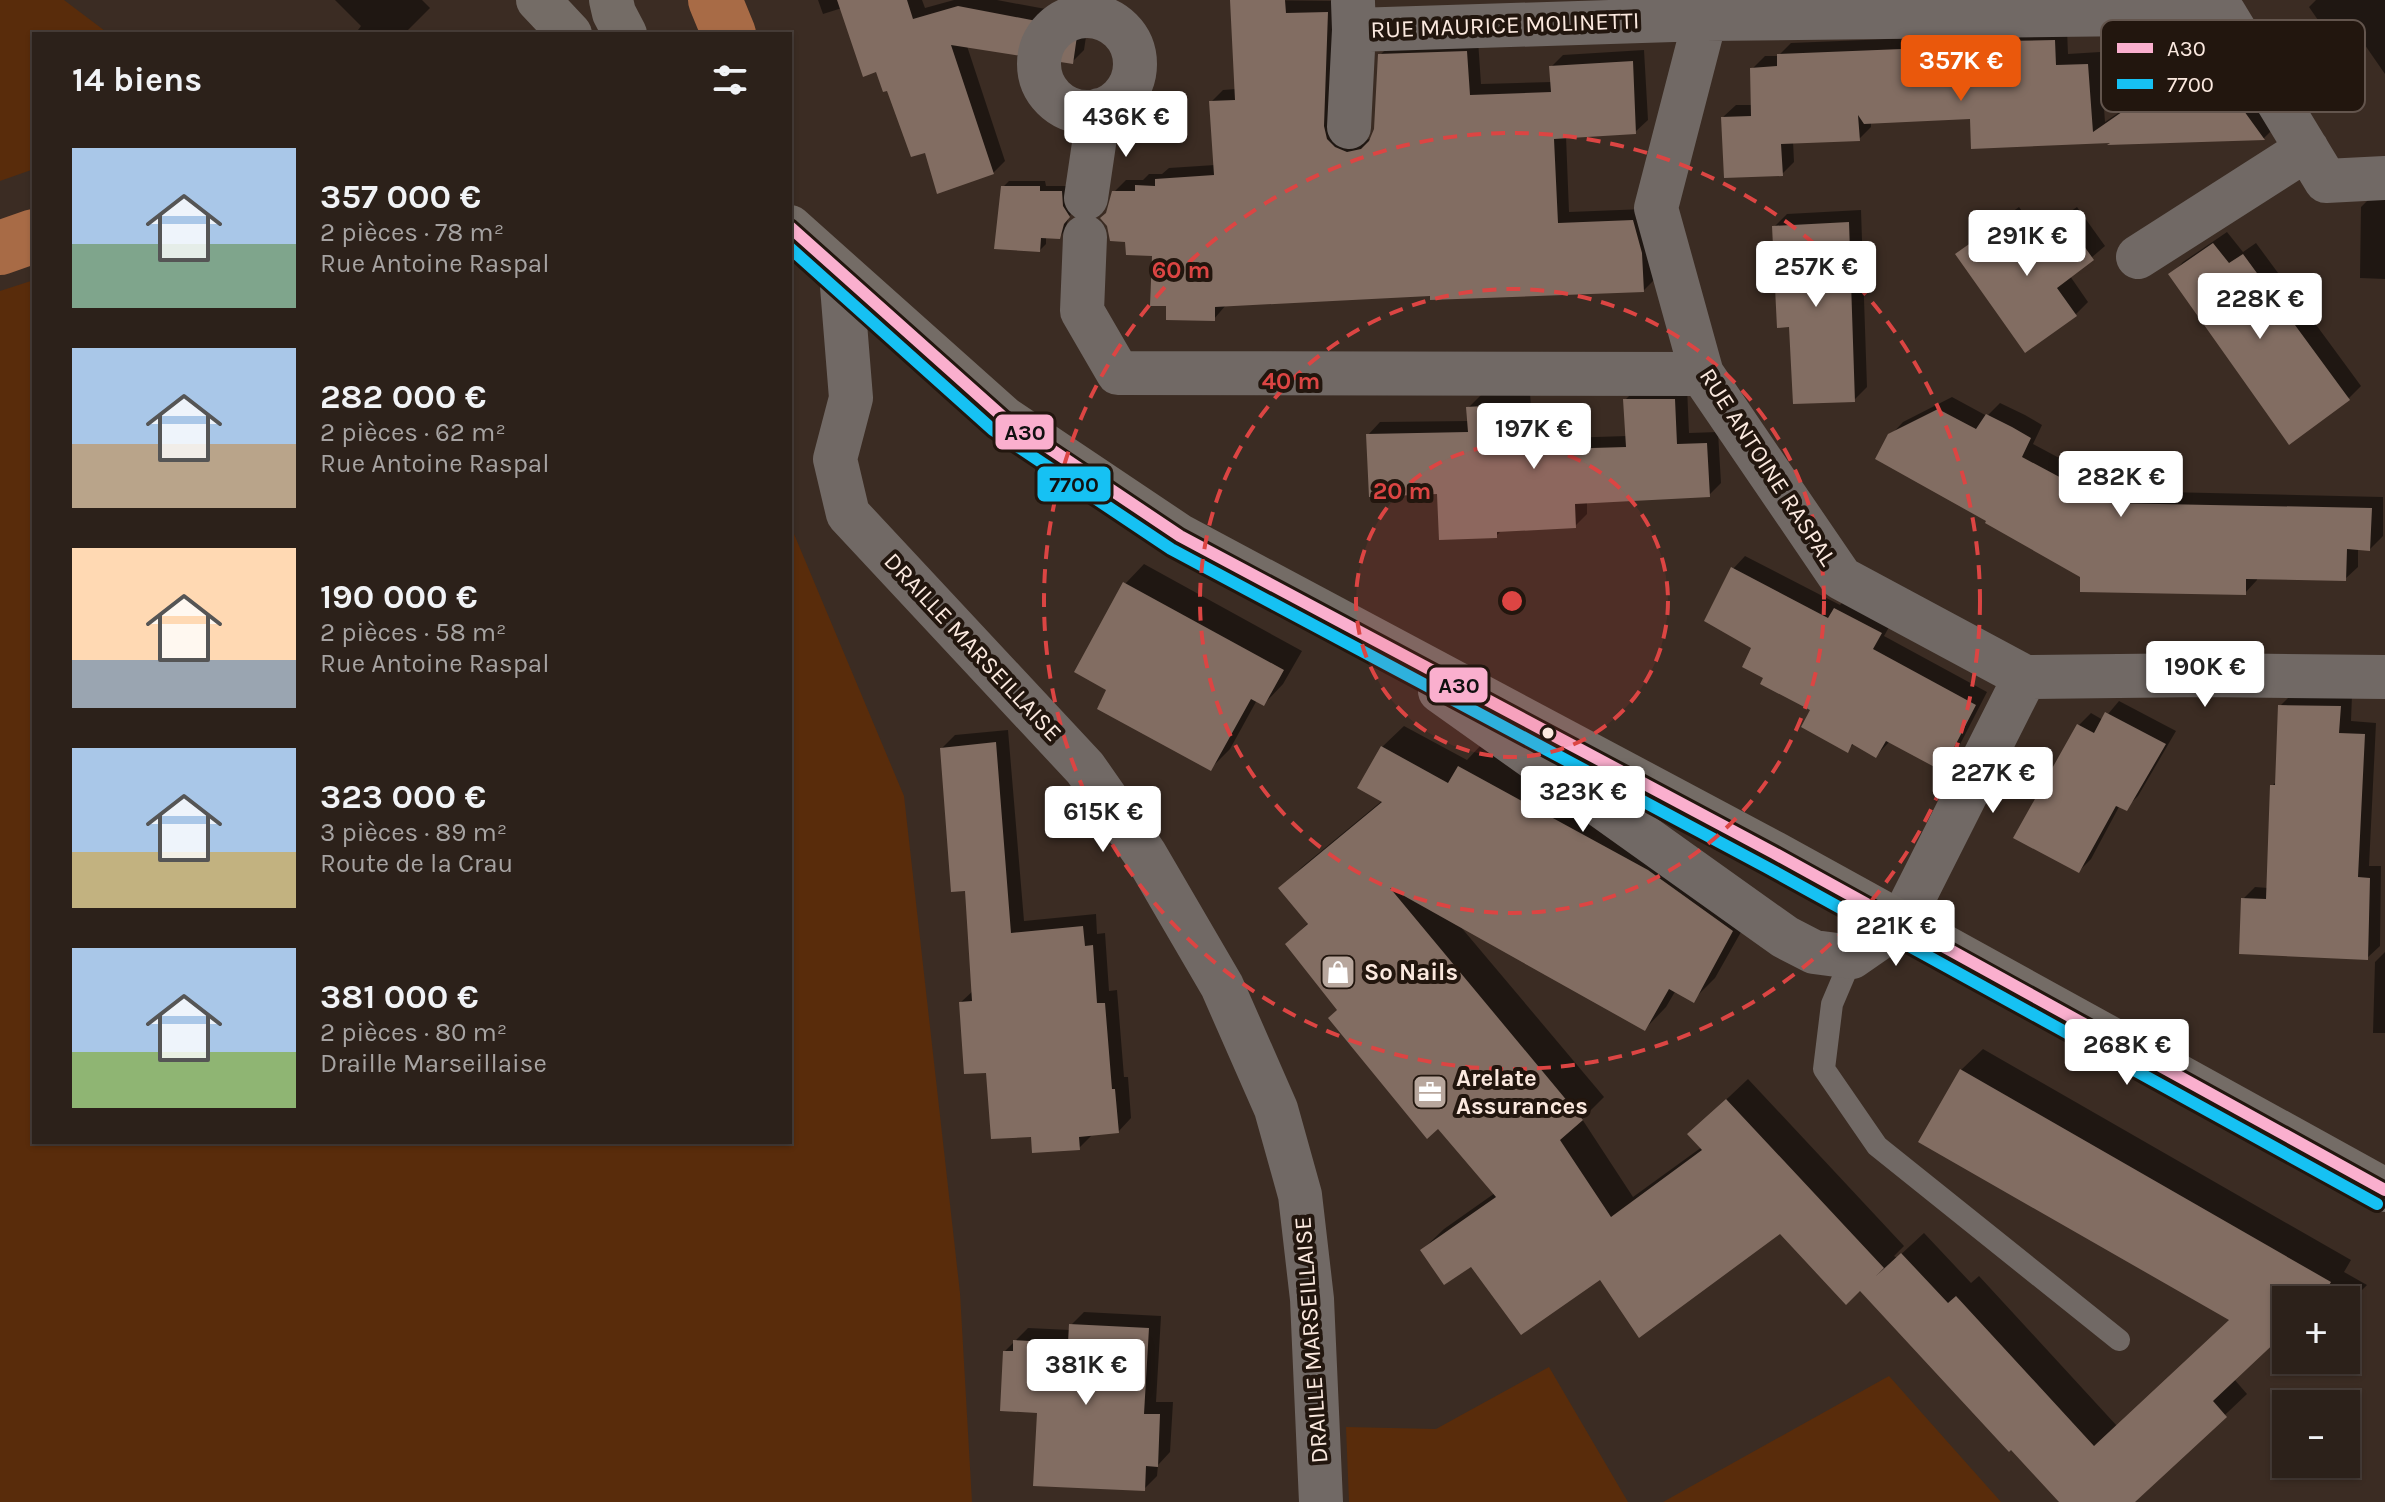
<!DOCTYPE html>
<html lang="fr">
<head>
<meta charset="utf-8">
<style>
  :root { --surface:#2c211a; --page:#342923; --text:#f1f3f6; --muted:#a6a3a2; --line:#483e39; --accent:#ea580c }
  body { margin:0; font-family:Karla,sans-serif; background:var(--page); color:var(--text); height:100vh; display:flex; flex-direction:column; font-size:30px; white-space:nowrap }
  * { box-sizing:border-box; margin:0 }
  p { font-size:26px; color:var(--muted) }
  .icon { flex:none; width:44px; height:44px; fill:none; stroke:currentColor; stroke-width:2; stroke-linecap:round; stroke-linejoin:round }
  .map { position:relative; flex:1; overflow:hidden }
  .sheet { position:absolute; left:32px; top:32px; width:760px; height:1112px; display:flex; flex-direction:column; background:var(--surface); border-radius:0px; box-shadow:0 2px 6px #0004,0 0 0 2px var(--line) }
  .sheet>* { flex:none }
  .controls { position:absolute; left:2272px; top:1286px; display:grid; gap:16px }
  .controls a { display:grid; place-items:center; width:88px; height:88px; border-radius:0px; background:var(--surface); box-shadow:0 2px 6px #0004,0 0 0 2px var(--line); font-size:40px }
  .price { position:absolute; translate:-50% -68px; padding:0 18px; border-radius:8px; background:#fff; color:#222; font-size:26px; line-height:52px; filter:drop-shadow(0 2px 4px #0008) }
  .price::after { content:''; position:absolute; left:50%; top:48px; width:24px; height:18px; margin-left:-12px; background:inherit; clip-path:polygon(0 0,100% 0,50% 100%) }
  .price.selected { background:var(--accent); color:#fff }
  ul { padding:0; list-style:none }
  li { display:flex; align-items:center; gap:24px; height:200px; padding:0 40px }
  li span { display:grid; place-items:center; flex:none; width:224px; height:160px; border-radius:0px; color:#555 }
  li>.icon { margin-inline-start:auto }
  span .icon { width:96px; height:96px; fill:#fffc; stroke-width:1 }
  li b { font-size:34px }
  h2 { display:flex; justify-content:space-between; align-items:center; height:96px; padding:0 40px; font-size:34px }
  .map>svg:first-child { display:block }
  .green { fill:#592c0b }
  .shadow { fill:#0007 }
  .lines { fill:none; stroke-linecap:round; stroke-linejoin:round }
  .canal { stroke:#a86b46; stroke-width:54 }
  .building { fill:#826d62 }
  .service { stroke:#716965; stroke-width:22 }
  .minor { stroke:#716965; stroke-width:44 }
  .tertiary { stroke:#716965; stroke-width:44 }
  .secondary { stroke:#746c66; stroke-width:44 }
  .bus-1-casing { stroke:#22160e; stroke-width:18 }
  .bus-2-casing { stroke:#22160e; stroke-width:18 }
  .bus-1 { stroke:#faafce; stroke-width:12 }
  .bus-2 { stroke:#16c1f3; stroke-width:12 }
  .ring { fill:none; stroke:#dc4543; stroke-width:4; stroke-dasharray:14 10 }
  .bus-dot { fill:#fbe9df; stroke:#22160e; stroke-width:3 }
  .labels { text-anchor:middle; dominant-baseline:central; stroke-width:8; stroke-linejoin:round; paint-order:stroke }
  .street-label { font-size:24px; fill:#fbe9df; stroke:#22160e }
  .poi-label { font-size:24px; font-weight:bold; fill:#fbe9df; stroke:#22160e; text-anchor:start }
  .key { fill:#22160e; stroke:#63554d; stroke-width:2 }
  .key-label { font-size:22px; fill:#fbe9df }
  .centre { fill:#dc4543; stroke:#22160e; stroke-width:4 }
  .ring-label { font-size:24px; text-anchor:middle; font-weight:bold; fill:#dc4543; stroke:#22160e; stroke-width:8; stroke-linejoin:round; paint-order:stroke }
  .line-badge { stroke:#22160e; stroke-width:3 }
  .pale-badge-label { font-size:22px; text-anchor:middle; font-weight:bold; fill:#111 }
</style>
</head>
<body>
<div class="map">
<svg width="2385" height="1502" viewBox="0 0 2385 1502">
  <rect width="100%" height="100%" fill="#3b2c23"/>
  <path class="green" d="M0,0H64L109,34H34V169L0,181Z
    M34,280V1142H790V532L794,534L904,796L960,1293L972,1502H0V291Z
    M1549,1367L1628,1502H1349L1346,1427L1436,1429Z
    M1889,1376L2001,1502H1663Z"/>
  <path class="shadow" d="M335,0H422L430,8L404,34H355L361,26Z
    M818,0H922L925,8L954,0H997L1089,17L1084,50L1072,62L967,46L1005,161L993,173L926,150L842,8L823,14Z
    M1232,0L1340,1L1362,141L1373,138L1376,129L1380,55L1392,43L1478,40L1481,84L1552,82L1551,67L1563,55L1644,50L1648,120L1635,132L1566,136L1569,212L1645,209L1656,278L1644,290L1432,294L1226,305L1214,319L1168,304L1154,254L1127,240L1108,213L1114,192L1126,180H1143L1149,174H1162L1169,168L1215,165L1211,102L1223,90L1236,89Z
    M2316,0H2385V74L2351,25L2331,39L2309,7Z
    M2067,29L2068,54L2100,52L2105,122L2194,61L2207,82L2231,64L2275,127L2264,138L2112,143L1972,117L1871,121V127L1859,139L1793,141L1794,162L1782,174L1723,117L1736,105H1753L1752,69L1765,56H1778L1791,43L2010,34Z
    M1009,181H1045L1046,186H1067L1075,210L1069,216L1065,231L1059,237L1046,236V244L1040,250L1003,187Z
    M2374,194H2385V279L2360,278L2361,207Z
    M2019,207L2038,234L2077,207L2105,246L2070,276L2088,302L2076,314L1958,255L1971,242Z
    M1861,210L1867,387L1854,400L1774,227L1787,214Z
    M2227,232L2243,252L2256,243L2361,386L2349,398L2171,275L2183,262Z
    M1687,387L1689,433L1718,432L1721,483L1709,495L1587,501V514L1575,526L1502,530L1496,536L1368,435L1380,422L1469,421L1468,408L1481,395L1530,393L1533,439L1627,436L1625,400L1637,388Z
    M1952,397L1987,416L2000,403L2025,415L2042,425L2033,444L2121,491L2383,497V536L2370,549L2358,548V567L2345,579L2257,577V580L2245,593L1890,436L1903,422Z
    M1745,556L1840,605L1848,597L1893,620L1884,636L1987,692L1954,756L1941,769L1890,741L1876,756L1855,743L1847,750L1813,709L1765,677L1754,647L1733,569Z
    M1144,564L1302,651L1283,684L1264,704L1257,700L1230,749L1210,769L1109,690L1125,584Z
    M2292,694L2352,695L2351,721L2376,723L2369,866H2381L2380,946L2367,958L2243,899L2255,887L2268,888L2272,786L2278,780L2280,706Z
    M2119,701L2176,731L2138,796L2126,808L2120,805L2091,859L2079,871V725L2091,713L2103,720Z
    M1404,726L1467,760L1481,745L1754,909L1715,978L1693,1000L1676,990L1666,1007L1645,1029L1460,926L1604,1097L1582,1119L1633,1197L1702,1147L1712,1113L1748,1079L1904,1246L1894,1256L1897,1258L1924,1233L1971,1283L1979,1276L2117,1426L2231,1319L1961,1070L1983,1049L2351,1260L2344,1272L2367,1285L2346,1306V1300H2286V1337L2281,1334L2234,1379L2247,1394L2133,1502H2062L1860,1288L1781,1232L1601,1277L1422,1250L1444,1229L1495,1193L1339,1010L1288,944L1309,922L1281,888L1302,867L1383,800L1382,747Z
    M1008,730L1024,921L1096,914L1097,934L1105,933L1109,991L1117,990L1124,1077H1128L1131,1118L1118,1132L1092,1135L1079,1148L1033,1135L988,1071L961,1002L974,990L967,889L942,748L955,735Z
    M2385,952V1033H2373L2375,962Z
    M1084,1312L1161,1316L1156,1402H1173L1170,1452L1158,1465L1157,1476L1144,1489L1039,1411L1004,1352L1028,1328L1071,1330V1325Z"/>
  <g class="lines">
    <path class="canal" d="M715,0L729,34
      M0,248L34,236"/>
  </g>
  <path class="building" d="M837,0H907L913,19L958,6L1078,29L1073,64L951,45L994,174L937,194L925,153L911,157L887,91L883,92L876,72L863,77Z
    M1230,0H1285L1286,13L1328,12L1324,126L1327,139L1335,147L1347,152L1361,149L1369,141L1374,129L1378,54L1467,51L1470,95L1551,92L1549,66L1633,61L1636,134L1554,139L1558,223L1633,220L1642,253L1644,292L1430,300V296L1215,307V321L1166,320V306H1150L1152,256L1126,255L1125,242L1110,241L1107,226L1100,218L1106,213L1112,191H1135V185L1155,186V179L1214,175L1209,101L1235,100Z
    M2055,40L2056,65L2088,64L2093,132L2181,71L2195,92L2218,75L2265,140L2107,145L2110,143L1971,149L1970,119L1864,124L1858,115L1860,141L1781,144L1783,176L1724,178L1721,117L1751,116L1750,68L1777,66V54L2001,45V41Z
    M1001,186H1040V191H1062L1063,206L1070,217L1064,224L1060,239L1041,238L1040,252L994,249Z
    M2006,218L2024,246L2064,218L2094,260L2057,288L2077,316L2025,353L1955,254Z
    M1849,222L1855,402L1793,404L1789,327L1777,328L1772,226Z
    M2213,243L2229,263L2243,254L2350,400L2289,445L2168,274Z
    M1623,399H1675L1677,444L1707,443L1710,497L1575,504L1576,528L1497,532V538L1439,540L1437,494L1369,497L1366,434L1468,432L1466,407L1519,404L1521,450L1626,447Z
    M1938,409L1976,429L1986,414L2012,427L2031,438L2022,457L2108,503L2372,508L2370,551L2347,549L2346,581L2246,579V595L2080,592V577L1985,523L1986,521L1875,459L1888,434Z
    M1731,567L1828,618L1834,608L1882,633L1873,649L1976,705L1942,771L1886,741L1876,758L1852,744L1848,753L1801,727L1810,710L1760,684L1763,678L1742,667L1751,648L1704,621Z
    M1123,582L1284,670L1264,706L1251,699L1211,771L1097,709L1106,690L1074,672Z
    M2278,705L2341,706L2339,733L2365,734L2358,877L2370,878L2368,960L2239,954L2241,898L2266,899L2270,785H2275Z
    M2105,712L2166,744L2127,811L2116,806L2079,873L2013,838L2077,724L2094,733Z
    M996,742L1011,933L1083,926L1085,946L1093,945L1097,1003H1105L1112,1089H1115L1119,1133L1079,1137L1080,1150L1032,1153L1031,1137L991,1139L986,1073L964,1074L959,1002L972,1001L965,891L951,892L940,748Z
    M1381,746L1448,783L1458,766L1648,870L1733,931L1694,1003L1669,989L1645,1031L1390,888L1583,1120L1560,1140L1611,1217L1702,1150L1687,1134L1726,1099L1884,1268L1875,1277L1901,1253L1948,1303L1956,1296L2094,1446L2229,1320L1918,1142L1960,1069L2331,1282L2324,1294L2334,1300H2286V1339L2282,1336L2213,1401L2227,1417L2135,1502H2059L2011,1450L2009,1452L1860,1291L1846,1305L1780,1234L1639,1338L1600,1280L1521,1335L1471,1267L1444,1285L1420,1250L1496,1197L1438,1129L1427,1139L1328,1018L1337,1010L1285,944L1308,924L1278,888L1382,802L1357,788Z
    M1069,1324L1149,1328L1144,1414H1160L1158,1467L1146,1466L1145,1491L1033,1486L1037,1413L1000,1411L1003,1351H1013V1340L1068,1343Z"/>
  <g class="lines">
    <path class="service" d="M1852,957L1832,1004L1824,1069L1877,1146L2119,1340"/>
    <path class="minor" d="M1039 64a48 48 0 1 1 96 0a48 48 0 1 1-96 0Z
      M1354,30L1705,19
      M1349,127L1354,30L1353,2
      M2385,178L2326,181L2224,13L1705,19L1656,208L1702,374L1841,578L2025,677L2205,675L2385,677
      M1086,198L1099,110
      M1085,237L1082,311L1118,373L1702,374
      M2138,257L2307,149
      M1440,691L1785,937L1814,952L1852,957L1901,923L2025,677"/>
    <path class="tertiary" d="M841,274L851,398L835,459L848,514L1085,768L1145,854L1222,986L1276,1109L1300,1195L1312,1299L1321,1502"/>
    <path class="secondary" d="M538,0L570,34
      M611,0L614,13L625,34
      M790,227L1004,418L1180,536L1774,853L2385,1190"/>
    <defs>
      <path id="bus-1" d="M790,227L1004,418L1180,536L1774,853L2385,1190"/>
      <path id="bus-2" d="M790,248L993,430L1171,549L1766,867L2377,1204"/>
    </defs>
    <use href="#bus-1" class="bus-1-casing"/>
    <use href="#bus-2" class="bus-2-casing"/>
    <use href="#bus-1" class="bus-1"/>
    <use href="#bus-2" class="bus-2"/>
  </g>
  <circle cx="1512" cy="601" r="156" fill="#dc4543" fill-opacity=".12"/>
  <g class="ring">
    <circle cx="1512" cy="601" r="156"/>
    <circle cx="1512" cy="601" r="312"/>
    <circle cx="1512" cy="601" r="468"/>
  </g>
  <defs>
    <symbol id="shop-square" viewBox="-11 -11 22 22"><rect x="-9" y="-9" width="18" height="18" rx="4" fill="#b8a79d" stroke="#22160e"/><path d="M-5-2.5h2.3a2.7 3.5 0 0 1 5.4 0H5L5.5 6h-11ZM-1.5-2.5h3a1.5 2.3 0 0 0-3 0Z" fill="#fff"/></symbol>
    <symbol id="office-square" viewBox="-11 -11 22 22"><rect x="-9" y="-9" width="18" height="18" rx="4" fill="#b8a79d" stroke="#22160e"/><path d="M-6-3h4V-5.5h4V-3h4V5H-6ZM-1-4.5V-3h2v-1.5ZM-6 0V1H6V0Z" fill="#fff"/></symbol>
  </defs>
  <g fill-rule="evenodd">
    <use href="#shop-square" x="1318" y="952" width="40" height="40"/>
    <use href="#office-square" x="1410" y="1072" width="40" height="40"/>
  </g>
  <circle class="bus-dot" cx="1548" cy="733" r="7"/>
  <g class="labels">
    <g class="street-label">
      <text transform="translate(1505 25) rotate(-2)">RUE MAURICE MOLINETTI</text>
      <text transform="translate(1768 467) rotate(57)">RUE ANTOINE RASPAL</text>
      <text transform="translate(973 647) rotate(47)">DRAILLE MARSEILLAISE</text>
      <text transform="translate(1311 1340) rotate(-94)">DRAILLE MARSEILLAISE</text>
    </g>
    <g class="poi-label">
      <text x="1364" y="972">So Nails</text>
      <text x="1456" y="1078">Arelate<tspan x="1456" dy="28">Assurances</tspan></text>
    </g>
  </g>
  <rect x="2101" y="20" width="264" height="92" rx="12" class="key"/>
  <rect x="2117" y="43" width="36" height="10" fill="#faafce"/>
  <rect x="2117" y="79" width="36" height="10" fill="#16c1f3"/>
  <g class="key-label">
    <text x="2167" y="56">A30</text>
    <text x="2167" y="92">7700</text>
  </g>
  <circle cx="1512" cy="601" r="12" class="centre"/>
  <g class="ring-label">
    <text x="1181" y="278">60 m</text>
    <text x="1291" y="389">40 m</text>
    <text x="1402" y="499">20 m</text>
  </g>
  <g class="line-badge">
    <rect x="994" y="413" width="61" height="38" rx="8" fill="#faafce"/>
    <rect x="1036" y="465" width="76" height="38" rx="8" fill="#16c1f3"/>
    <rect x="1428" y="666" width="61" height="38" rx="8" fill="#faafce"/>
  </g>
  <g class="pale-badge-label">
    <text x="1025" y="440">A30</text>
    <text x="1074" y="492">7700</text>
    <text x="1459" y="693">A30</text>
  </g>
</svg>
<div class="controls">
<a>+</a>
<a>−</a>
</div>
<b class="price selected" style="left:1961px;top:103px">357K €</b>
<b class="price" style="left:1126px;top:159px">436K €</b>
<b class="price" style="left:2027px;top:278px">291K €</b>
<b class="price" style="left:1816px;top:309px">257K €</b>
<b class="price" style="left:2260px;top:341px">228K €</b>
<b class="price" style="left:1534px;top:471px">197K €</b>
<b class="price" style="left:2121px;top:519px">282K €</b>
<b class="price" style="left:2205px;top:709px">190K €</b>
<b class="price" style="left:1993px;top:815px">227K €</b>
<b class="price" style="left:1583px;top:834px">323K €</b>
<b class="price" style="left:1103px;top:854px">615K €</b>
<b class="price" style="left:1896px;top:968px">221K €</b>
<b class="price" style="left:2127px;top:1087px">268K €</b>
<b class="price" style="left:1086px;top:1407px">381K €</b>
<section class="sheet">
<h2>14 biens<svg class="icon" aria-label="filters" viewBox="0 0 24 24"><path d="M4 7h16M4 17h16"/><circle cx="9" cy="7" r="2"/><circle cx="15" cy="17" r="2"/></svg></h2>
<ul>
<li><span style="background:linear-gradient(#a9c7e8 60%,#7fa58c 0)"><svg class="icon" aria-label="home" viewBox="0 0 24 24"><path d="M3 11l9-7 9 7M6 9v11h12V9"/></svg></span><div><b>357 000 €</b><p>2 pièces · 78 m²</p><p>Rue Antoine Raspal</p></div></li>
<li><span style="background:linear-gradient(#a9c7e8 60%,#b9a48a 0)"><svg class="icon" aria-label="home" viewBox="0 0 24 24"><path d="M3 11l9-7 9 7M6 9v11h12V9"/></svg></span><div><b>282 000 €</b><p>2 pièces · 62 m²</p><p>Rue Antoine Raspal</p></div></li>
<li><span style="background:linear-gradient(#ffd9b3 70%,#9aa5b1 0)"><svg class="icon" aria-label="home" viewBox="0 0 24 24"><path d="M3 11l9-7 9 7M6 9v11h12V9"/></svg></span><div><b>190 000 €</b><p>2 pièces · 58 m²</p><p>Rue Antoine Raspal</p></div></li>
<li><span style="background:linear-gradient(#a9c7e8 65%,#c2b280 0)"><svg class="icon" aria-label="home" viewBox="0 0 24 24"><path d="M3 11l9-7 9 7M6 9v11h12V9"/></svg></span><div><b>323 000 €</b><p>3 pièces · 89 m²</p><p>Route de la Crau</p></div></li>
<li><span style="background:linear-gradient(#a9c7e8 65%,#8fb573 0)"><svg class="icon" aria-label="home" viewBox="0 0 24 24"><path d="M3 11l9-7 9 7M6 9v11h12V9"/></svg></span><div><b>381 000 €</b><p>2 pièces · 80 m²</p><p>Draille Marseillaise</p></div></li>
</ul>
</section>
</div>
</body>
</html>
